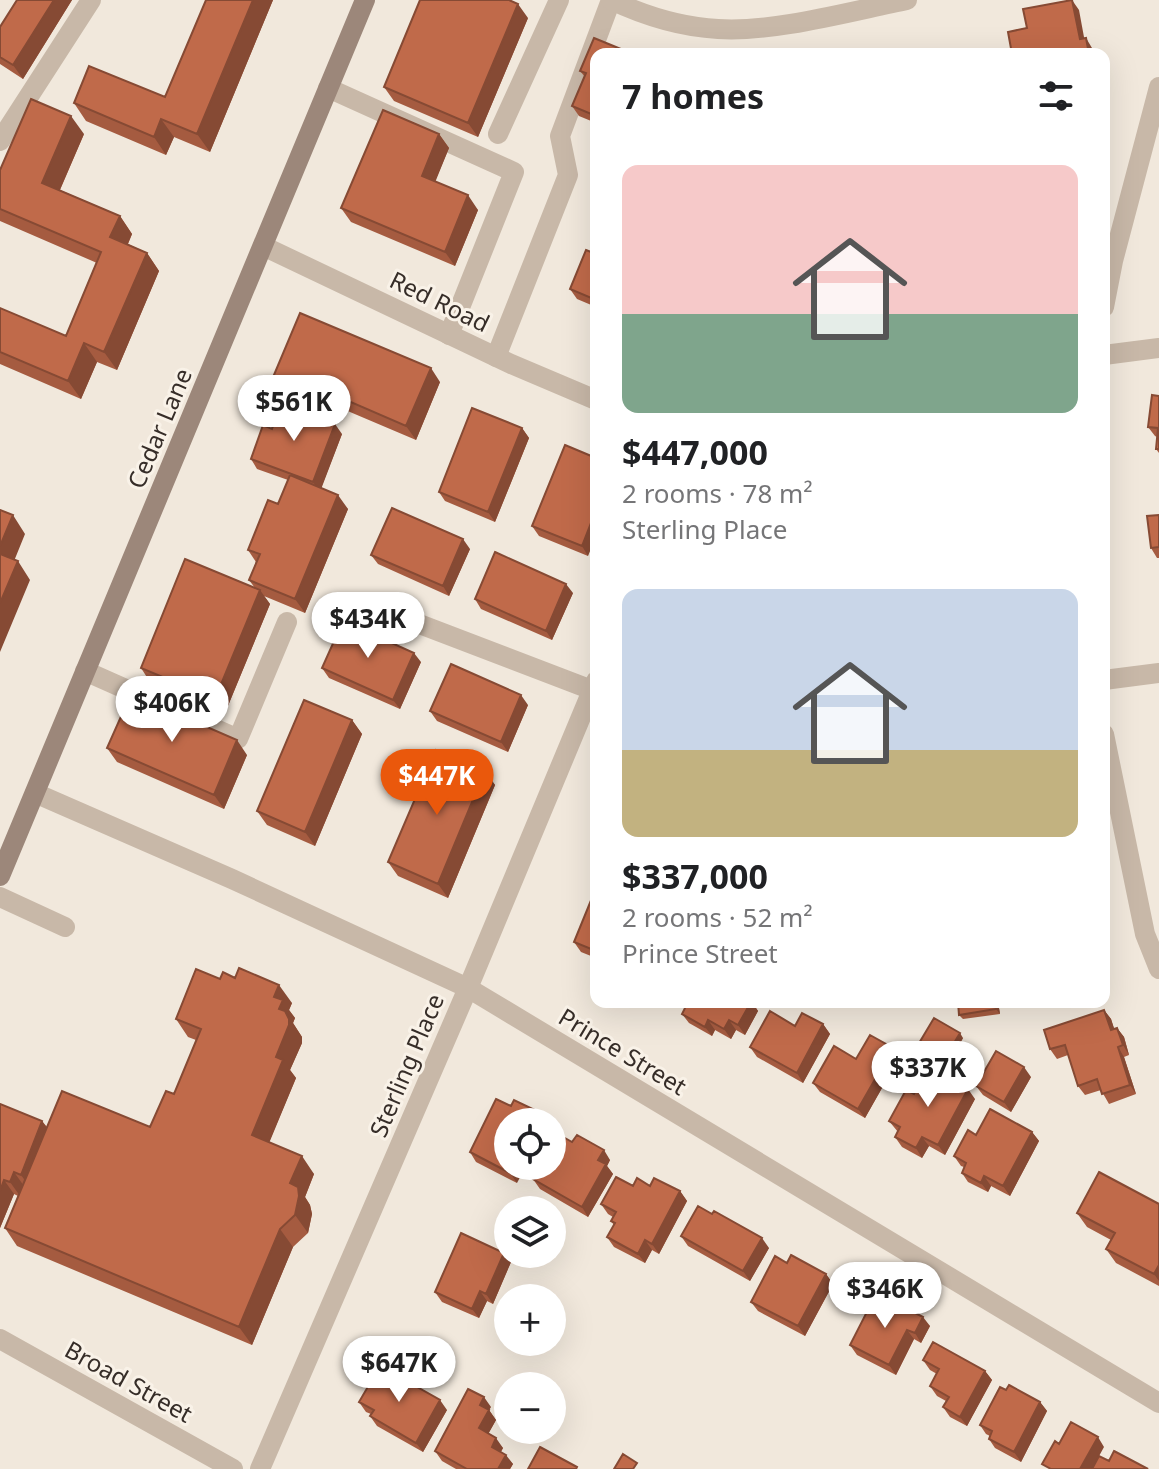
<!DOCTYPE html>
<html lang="en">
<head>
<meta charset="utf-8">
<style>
  :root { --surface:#fff; --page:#f6f6f6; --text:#202124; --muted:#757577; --accent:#ea580c }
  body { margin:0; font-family:"Noto Sans",sans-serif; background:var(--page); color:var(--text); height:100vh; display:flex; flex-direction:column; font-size:30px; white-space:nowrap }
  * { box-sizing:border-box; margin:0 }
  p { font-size:26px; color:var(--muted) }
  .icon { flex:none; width:44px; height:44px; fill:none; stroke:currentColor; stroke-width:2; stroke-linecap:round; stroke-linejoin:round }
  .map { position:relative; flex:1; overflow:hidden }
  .sheet { position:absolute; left:590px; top:48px; width:520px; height:960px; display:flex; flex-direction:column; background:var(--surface); border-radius:16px; box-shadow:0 8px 32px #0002 }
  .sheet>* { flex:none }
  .buttons { position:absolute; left:494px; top:1108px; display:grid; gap:16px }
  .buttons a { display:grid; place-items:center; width:72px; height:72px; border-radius:50%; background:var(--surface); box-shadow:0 8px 32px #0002; font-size:40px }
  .price { position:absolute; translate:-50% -68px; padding:0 18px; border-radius:28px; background:#fff; color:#222; font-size:26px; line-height:52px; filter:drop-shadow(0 2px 4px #0008) }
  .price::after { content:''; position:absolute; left:50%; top:48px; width:24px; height:18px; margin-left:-12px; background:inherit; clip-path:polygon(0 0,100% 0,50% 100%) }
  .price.active { background:var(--accent); color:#fff }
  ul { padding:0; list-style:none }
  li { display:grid; align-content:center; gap:16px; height:424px; padding:0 32px }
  li span { display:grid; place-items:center; height:248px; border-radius:16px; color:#555 }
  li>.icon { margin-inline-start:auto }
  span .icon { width:144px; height:144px; fill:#fffc; stroke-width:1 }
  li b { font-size:34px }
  h2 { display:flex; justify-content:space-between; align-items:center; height:96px; padding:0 32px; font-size:34px }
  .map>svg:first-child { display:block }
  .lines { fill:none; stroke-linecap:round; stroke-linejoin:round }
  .lane { stroke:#c8b8a8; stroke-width:20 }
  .street { stroke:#c8b8a8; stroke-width:20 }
  .secondary { stroke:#9c877a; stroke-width:20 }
  .wall { fill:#a55b40 }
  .shaded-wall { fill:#864a34 }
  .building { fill:#c06a4a; stroke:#864a34; stroke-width:2 }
  .labels { text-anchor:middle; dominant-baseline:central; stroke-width:6; stroke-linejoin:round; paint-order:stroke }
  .street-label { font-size:24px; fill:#362d28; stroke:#f9f2e8 }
</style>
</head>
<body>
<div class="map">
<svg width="1159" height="1469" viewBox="0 0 1159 1469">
  <rect width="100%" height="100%" fill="#f1e8dc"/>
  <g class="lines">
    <path class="lane" d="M328,88L514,172L449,335
      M498,134L559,0
      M0,141L91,0
      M496,357L568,175L560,136L611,0
      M367,604L592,690
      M85,671L238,739L287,622
      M0,897L65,927"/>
    <path class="street" d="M611,0C645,16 680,27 718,29C772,33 852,11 907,0
      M263,246L511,364L596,400
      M1104,307L1113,261L1159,87
      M1104,355L1159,348
      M1104,680L1159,673
      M1104,734L1145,934L1159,969
      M35,793L232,879L468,988L1159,1403
      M0,1339L233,1469
      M260,1469L468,988L596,681"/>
    <path class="secondary" d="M0,876L365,0"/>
  </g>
  <path class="wall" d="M17,0H72L23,79L0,64V27Z
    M206,0H273L210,152L174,137L166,155L86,121L74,103L165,97Z
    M528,18L478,137L394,101L384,87Z
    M596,54V123L579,116L572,106L585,77L580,71Z
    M84,134L60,190L120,216L132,234L128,244L147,253L159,271L117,370L97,362L81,399L0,364V308L66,336L97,263L0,221V170Z
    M439,134L449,148L435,181L478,210L455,266L351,222L341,208Z
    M596,254V307L577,299L570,289Z
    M271,382H440L416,440L317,398L312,409L281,396Z
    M1159,396V453L1156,449L1157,437L1155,436L1148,427Z
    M522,428L529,438L495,522L445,501L439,492Z
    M272,429L342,434L321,488L348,509L305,613L264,596L270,604L225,713L150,682L141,668L255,588L249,580L256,562L248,550L278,504L288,480L257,469L251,459Z
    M596,458L588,556L539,536L532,526Z
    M1159,515V558H1157L1151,548Z
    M470,549L449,596L378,564L371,555Z
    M573,593L552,640L481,609L475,599Z
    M421,662L400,709L329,678L322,668Z
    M528,705L508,752L437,721L430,711Z
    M352,720L362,734L315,846L267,825L257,811Z
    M107,748L247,755L224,809L117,762Z
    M485,771L495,785L448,898L398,876L388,862Z
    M596,894V958L581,952L574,942Z
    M220,979L292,1003L289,1010L295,1018L293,1023L302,1037V1043L290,1070L296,1078L269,1142L314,1174L305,1197L310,1205L312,1214L308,1233L293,1247L252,1345L17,1246L5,1228L18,1196L14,1194L0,1228V1104L42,1121L47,1127H150L174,1094L196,1040L188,1037L176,1019Z
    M752,1002L758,1011L745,1035L736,1030L731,1039L715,1030L712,1036L689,1023L682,1014Z
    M958,1002H998L1000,1014L963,1019L959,1015Z
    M1104,1010L1111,1019L1114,1029L1117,1028L1124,1037L1129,1055L1124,1057L1136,1094L1109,1104L1101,1090L1085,1095L1078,1086L1068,1055L1057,1059L1050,1049Z
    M823,1024L830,1034L803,1083L757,1057L750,1047L795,1026Z
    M963,1038L945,1070L919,1055L915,1050Z
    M899,1058L865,1118L820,1092L813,1083L856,1059Z
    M1031,1077L1011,1112L983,1095L976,1086Z
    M914,1094L975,1099L945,1155L929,1146L922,1158L902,1147L895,1137L898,1132L889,1121Z
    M511,1106L541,1113L547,1122H508L517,1183L476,1162L470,1152Z
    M1032,1132L1039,1141L1010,1196L991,1186L988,1192L968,1182L962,1173L964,1167L961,1166L954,1156L976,1135Z
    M572,1142L610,1160L607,1166L613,1174L588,1217L540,1189L533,1179Z
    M633,1186H650L680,1191L687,1201L659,1254L652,1250L645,1263L614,1247L607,1237L614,1225L611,1221L613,1217L608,1214L601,1204Z
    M1159,1204V1286L1116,1263L1106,1249L1111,1240L1087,1227L1077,1213Z
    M681,1236L769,1248L750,1281L688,1246Z
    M511,1262L493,1304L487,1301L479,1318L442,1302L435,1292Z
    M787,1263L826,1274L833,1284L805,1336L758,1311L751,1302Z
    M874,1298L930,1326L921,1343L914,1339L896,1375L857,1355L850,1345Z
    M923,1360L985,1371L992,1380L967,1426L950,1417L943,1407L946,1401L937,1396L930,1386L937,1374L930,1370Z
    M1006,1390L1040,1402L1047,1411L1021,1462L995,1448L989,1439L990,1436L986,1434L980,1425Z
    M359,1402L447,1410L423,1452L377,1426L370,1416L371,1414L366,1412Z
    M491,1407L489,1410L496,1420L488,1434L503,1448L501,1452L513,1464L510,1469H456L442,1461L435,1451Z"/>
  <path class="shaded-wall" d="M54,0H72L23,79L13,65Z
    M253,0H273L210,152L197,134Z
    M1072,0L1079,10L1086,48L1080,39Z
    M518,4L528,18L478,137L468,123Z
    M1086,38L1092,48L1094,54H1089Z
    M71,116L84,134L55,201L42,183Z
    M161,119L174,137L166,155L154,137Z
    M439,134L449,148L432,190L422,176Z
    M468,195L478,210L455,266L445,252Z
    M120,216L132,234L123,255L110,237Z
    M147,253L159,271L117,370L104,352Z
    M84,343L97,362L81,399L68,381Z
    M431,368L440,382L416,440L406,426Z
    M307,383L317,398L312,409L302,395Z
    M335,424L342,434L320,492L313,482Z
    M522,428L529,438L495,522L488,512Z
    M338,495L348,509L305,613L295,599Z
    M596,510V537L588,556L582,546Z
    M13,515L25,534L10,571L0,557V546Z
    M463,539L470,549L449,596L443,586Z
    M18,561L30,580L0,652V603Z
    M566,584L573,593L552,640L546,631Z
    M260,590L270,604L225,713L215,699Z
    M414,653L421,662L400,709L393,700Z
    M521,695L528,705L508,752L501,742Z
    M352,720L362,734L315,846L305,832Z
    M237,740L247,755L224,809L214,795Z
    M485,771L495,785L448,898L438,884Z
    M279,985L292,1003L289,1010L295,1018L293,1023L302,1037V1043L290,1070L296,1078L265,1153L252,1135L276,1057L274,997Z
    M747,1002H752L758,1011L745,1035L738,1025Z
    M995,1002H998L1000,1014L996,1009Z
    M1104,1010L1111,1019L1118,1040L1111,1030Z
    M708,1020L715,1030L712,1036L705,1027Z
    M729,1020L736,1030L731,1039L724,1029Z
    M823,1024L830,1034L803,1083L797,1073Z
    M1117,1028L1124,1037L1129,1055L1123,1045Z
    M960,1033L963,1038L945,1070L941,1065Z
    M1118,1047L1124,1057L1136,1094L1130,1085Z
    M893,1048L899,1058L865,1118L858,1109Z
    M1024,1067L1031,1077L1011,1112L1004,1102Z
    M968,1089L975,1099L945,1155L938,1145Z
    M541,1113L547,1122H536Z
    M42,1121L52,1135L31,1189L21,1175Z
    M1032,1132L1039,1141L1010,1196L1003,1186Z
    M922,1137L929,1146L922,1158L916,1148Z
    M604,1150L610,1160L607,1166L613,1174L588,1217L582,1207L598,1160Z
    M302,1156L314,1174L305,1197L310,1205L312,1214L308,1233L295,1215L290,1183Z
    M514,1166H526L517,1183L510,1173Z
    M14,1172L24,1186L20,1196L10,1182Z
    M984,1176L991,1186L988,1192L981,1183Z
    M4,1180L14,1194L0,1228V1191Z
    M680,1191L687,1201L659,1254L652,1244Z
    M280,1229L293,1247L252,1345L239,1327Z
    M762,1238L769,1248L750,1281L743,1271Z
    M645,1240L652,1250L645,1263L638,1254Z
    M504,1253L511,1262L493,1304L486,1294Z
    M1159,1265V1281L1154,1274Z
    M826,1274L833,1284L805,1336L798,1326Z
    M480,1291L487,1301L479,1318L472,1309Z
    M923,1317L930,1326L921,1343L915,1333Z
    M907,1330L914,1339L896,1375L889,1365Z
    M985,1371L992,1380L967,1426L960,1417Z
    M484,1397L491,1407L489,1410L496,1420L486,1438L479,1428L480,1405Z
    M440,1400L447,1410L423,1452L416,1443Z
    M1040,1402L1047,1411L1021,1462L1014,1452Z
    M1098,1437L1104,1447L1092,1469H1080Z
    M496,1438L503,1448L498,1456L492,1447Z
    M506,1455L513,1464L510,1469H498Z"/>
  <path class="building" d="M17,0H54L13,65L0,57V27Z
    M206,0H253L197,134L161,119L154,137L74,103L89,66L165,97Z
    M420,0H509L518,4L468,123L384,87Z
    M1072,0L1080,39L1086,38L1089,54H1012L1008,32L1027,28L1023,9Z
    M594,38L633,54H596V116L572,106L586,73L580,71Z
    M31,99L71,116L42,183L120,216L110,237L147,253L104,352L84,343L68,381L0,352V308L66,336L101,252L0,209V170Z
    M383,110L439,134L422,176L468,195L445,252L341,208Z
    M586,250L596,254V300L570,289Z
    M300,313L431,368L406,426L307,383L302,395L271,382Z
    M1152,395L1159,396V449H1156L1158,428L1148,427Z
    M281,404L335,424L313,482L251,459L263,425L272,429Z
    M472,408L522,428L488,512L439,492Z
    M565,445L596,458V510L582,546L532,526Z
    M290,475L338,495L295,599L249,580L260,554L248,550L268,500L278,504Z
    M392,508L463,539L443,586L371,555Z
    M0,510L13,515L0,546Z
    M1159,515V547L1151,548L1147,516Z
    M495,552L566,584L546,631L475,599Z
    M0,554L18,561L0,603Z
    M185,559L260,590L215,699L141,668Z
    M343,621L414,653L393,700L322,668Z
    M451,664L521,695L501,742L430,711Z
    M131,694L237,740L214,795L107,748Z
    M304,700L352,720L305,832L257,811Z
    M436,750L485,771L438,884L388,862Z
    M594,893L596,894V951L574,942Z
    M239,968L279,985L274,997L283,1000L279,1009L285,1011L289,1019V1025L276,1057L283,1060L252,1135L302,1156L290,1183L298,1187L299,1196L295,1215L280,1229L239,1327L5,1228L62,1091L150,1127L166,1091L174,1094L201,1029L176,1019L196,969L220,979L223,972L235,978Z
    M688,1002H751L738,1025L729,1020L724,1029L708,1020L705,1027L682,1014Z
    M958,1002H995L996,1009L959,1015Z
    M1104,1010L1111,1030L1117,1028L1123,1045L1118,1047L1130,1085L1102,1094L1097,1079L1078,1086L1065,1045L1050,1049L1044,1030Z
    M770,1011L795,1026L802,1013L823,1024L797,1073L750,1047Z
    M934,1018L960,1033L941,1065L915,1050Z
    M870,1035L893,1048L858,1109L813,1083L834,1046L856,1059Z
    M996,1051L1024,1067L1004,1102L976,1086Z
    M928,1068L968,1089L938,1145L922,1137L916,1148L895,1137L900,1127L889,1121L906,1090L914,1094Z
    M496,1099L511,1106L514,1100L541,1113L536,1122H508V1166H514L510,1173L470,1152Z
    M0,1104L42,1121L21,1175L14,1172L10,1182L4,1180L0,1191Z
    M990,1109L1032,1132L1003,1186L984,1176L981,1183L962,1173L966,1163L954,1156L968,1130L976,1135Z
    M558,1134L572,1142L577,1135L604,1150L598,1160L606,1164L582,1207L533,1179L540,1166H552V1145Z
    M1099,1172L1159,1204V1265L1154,1274L1106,1249L1115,1233L1077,1213Z
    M616,1177L633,1186L637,1178L650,1186L654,1178L680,1191L652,1244L645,1240L638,1254L607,1237L615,1223L611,1221L616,1212L601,1204Z
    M698,1206L712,1214L714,1211L762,1238L743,1271L681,1236Z
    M461,1233L504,1253L486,1294L480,1291L472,1309L435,1292Z
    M791,1255L826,1274L798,1326L751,1302L775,1256L787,1263Z
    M874,1298L896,1309L898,1304L923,1317L915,1333L907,1330L889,1365L850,1345Z
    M933,1342L985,1371L960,1417L943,1407L949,1397L930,1386L939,1369L923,1360Z
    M380,1366L440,1400L416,1443L370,1416L374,1410L359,1402Z
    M1009,1385L1040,1402L1014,1452L989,1439L992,1431L980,1425L1000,1387L1006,1390Z
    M468,1389L484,1397L480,1405L489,1410L479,1428L496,1438L492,1447L506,1455L498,1469H467L435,1451Z
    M1071,1422L1098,1437L1080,1469H1051L1042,1464L1055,1441L1059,1444Z
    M540,1447L577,1467L576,1469H528Z
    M1114,1451L1148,1469H1092L1099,1456L1109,1461Z
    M623,1454L637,1463L633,1469H614Z"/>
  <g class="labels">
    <g class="street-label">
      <text transform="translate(440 301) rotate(26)">Red Road</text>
      <text transform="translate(159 428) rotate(-67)">Cedar Lane</text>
      <text transform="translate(623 1051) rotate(31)">Prince Street</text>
      <text transform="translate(406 1065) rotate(-67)">Sterling Place</text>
      <text transform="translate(129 1381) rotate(29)">Broad Street</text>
    </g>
  </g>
</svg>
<div class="buttons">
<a><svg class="icon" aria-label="locate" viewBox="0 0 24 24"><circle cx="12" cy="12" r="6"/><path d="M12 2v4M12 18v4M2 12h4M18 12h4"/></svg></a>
<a><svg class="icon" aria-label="layers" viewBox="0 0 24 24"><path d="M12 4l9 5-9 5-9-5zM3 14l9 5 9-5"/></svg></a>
<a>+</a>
<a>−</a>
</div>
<b class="price" style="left:294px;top:443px">$561K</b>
<b class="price" style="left:368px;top:660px">$434K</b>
<b class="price" style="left:172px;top:744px">$406K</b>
<b class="price active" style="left:437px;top:817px">$447K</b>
<b class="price" style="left:928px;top:1109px">$337K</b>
<b class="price" style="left:885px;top:1330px">$346K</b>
<b class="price" style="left:399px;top:1404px">$647K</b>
<section class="sheet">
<h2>7 homes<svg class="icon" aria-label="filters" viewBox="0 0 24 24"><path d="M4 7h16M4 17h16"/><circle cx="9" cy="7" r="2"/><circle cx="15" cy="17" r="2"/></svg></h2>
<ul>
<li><span style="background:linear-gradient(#f6c9c9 60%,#7fa58c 0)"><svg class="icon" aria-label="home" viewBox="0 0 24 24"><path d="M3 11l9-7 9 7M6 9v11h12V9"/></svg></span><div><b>$447,000</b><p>2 rooms · 78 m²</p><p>Sterling Place</p></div></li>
<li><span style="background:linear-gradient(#c9d6e8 65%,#c2b280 0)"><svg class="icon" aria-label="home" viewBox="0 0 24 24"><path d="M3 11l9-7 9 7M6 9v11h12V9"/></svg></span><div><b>$337,000</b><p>2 rooms · 52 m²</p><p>Prince Street</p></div></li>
</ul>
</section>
</div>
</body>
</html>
